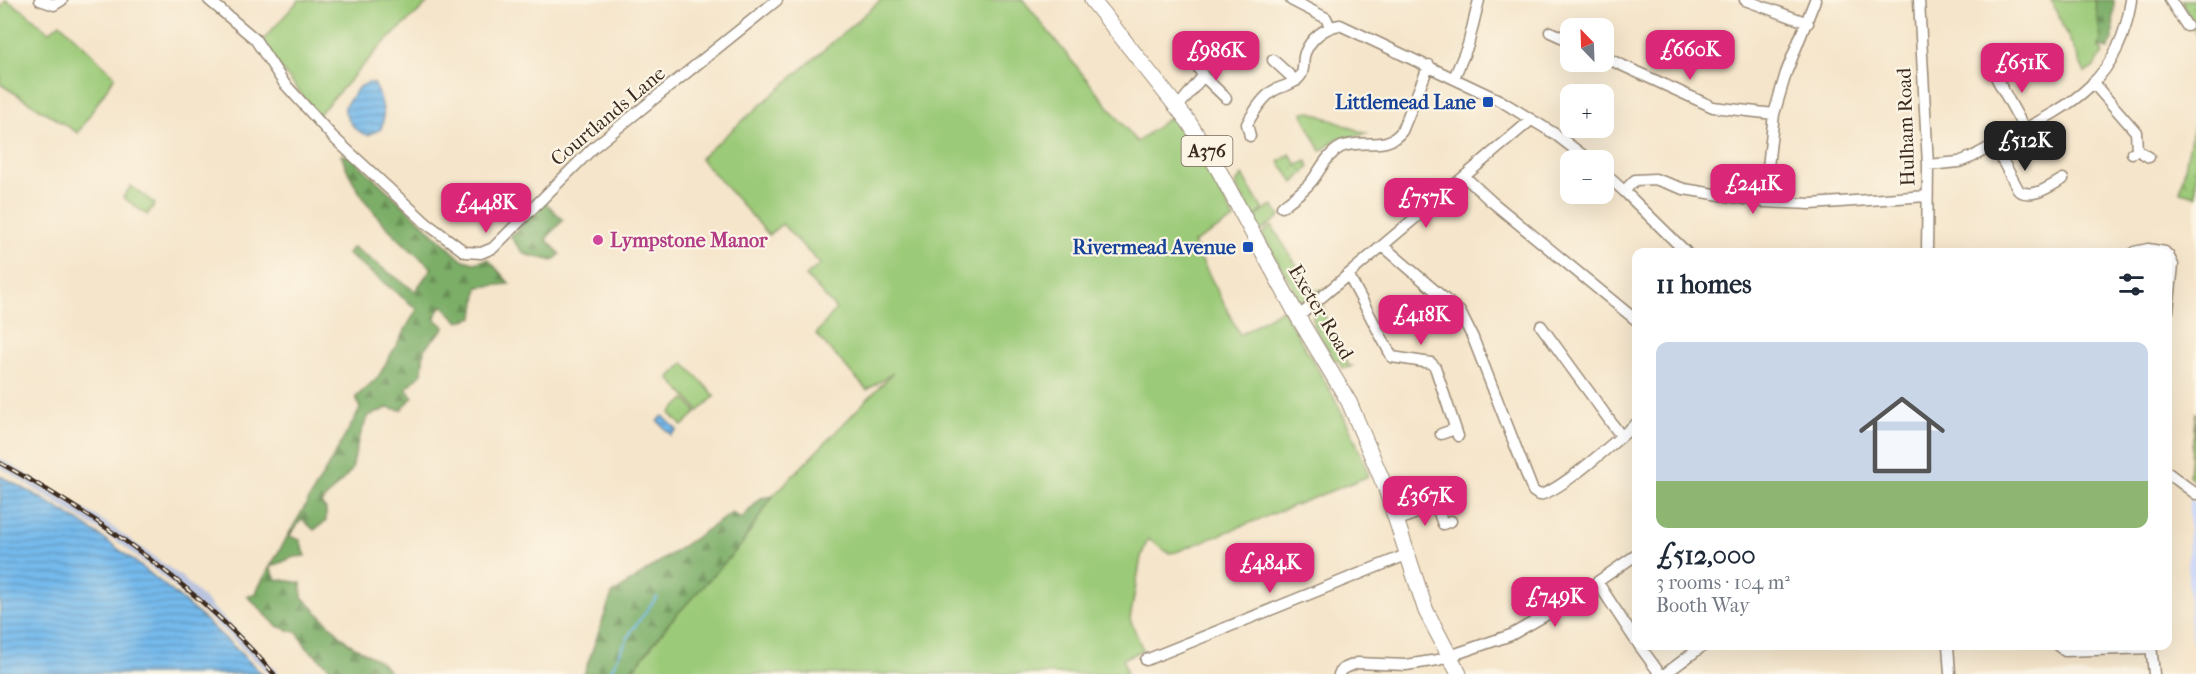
<!DOCTYPE html>
<html lang="en">
<head>
<meta charset="utf-8">
<style>
  :root { --surface:#fff; --page:#f6f6f7; --text:#1f2937; --muted:#747a83; --line:#e0e1e3; --accent:#db2777 }
  body { margin:0; font-family:"IM FELL French Canon",serif; background:var(--page); color:var(--text); height:100vh; display:flex; flex-direction:column; font-size:22px; white-space:nowrap }
  * { box-sizing:border-box; margin:0 }
  p { font-size:20px; color:var(--muted) }
  .icon { flex:none; width:33px; height:33px; fill:none; stroke:currentColor; stroke-width:2; stroke-linecap:round; stroke-linejoin:round }
  .map { position:relative; flex:1; overflow:hidden }
  .side { position:absolute; left:1632px; top:248px; width:540px; height:402px; display:flex; flex-direction:column; background:var(--surface); border-radius:12px; box-shadow:0 6px 24px #0002 }
  .side>* { flex:none }
  .needle { width:39px; rotate:337deg }
  .fabs { position:absolute; left:1560px; top:18px; display:grid; gap:12px }
  .fabs a { display:grid; place-items:center; width:54px; height:54px; border-radius:12px; background:var(--surface); box-shadow:0 6px 24px #0002; font-size:30px }
  .price { position:absolute; translate:-50% -51px; padding:0 14px; border-radius:12px; background:var(--accent); color:#fff; font-size:20px; line-height:39px; filter:drop-shadow(0 2px 3px #0008) }
  .price::after { content:''; position:absolute; left:50%; top:36px; width:18px; height:14px; margin-left:-9px; background:inherit; clip-path:polygon(0 0,100% 0,50% 100%) }
  .price.on { background:#222; color:#fff }
  ul { padding:0; list-style:none }
  li { display:grid; align-content:center; gap:12px; height:318px; padding:0 24px }
  li+li { border-top:2px solid var(--line) }
  li span { display:grid; place-items:center; height:186px; border-radius:12px; color:#555 }
  li>.icon { margin-inline-start:auto }
  span .icon { width:108px; height:108px; fill:#fffc; stroke-width:1 }
  li b { font-size:26px }
  h2 { display:flex; justify-content:space-between; align-items:center; height:72px; padding:0 24px; font-size:26px }
  .map>svg:first-child { display:block }
  .built { fill:#d0daf9 }
  .railway { fill:#bac4de }
  .green { fill:#9bca78; stroke:#6b7a4b; stroke-width:1.5 }
  .forest { fill:url(#forest-firs); stroke:#5c6c43; stroke-width:1.5 }
  .park { fill:url(#park-crowns); stroke:#6b7a4b; stroke-width:1.5 }
  .water { fill:url(#water-rules); stroke:#587285; stroke-width:1.5 }
  .lines { fill:none; stroke-linecap:round; stroke-linejoin:round }
  .stream { stroke:#75baec; stroke-width:2 }
  .minor-casing { stroke:#988874; stroke-width:13 }
  .highway-casing { stroke:#988874; stroke-width:17 }
  .minor { stroke:#fff; stroke-width:10 }
  .highway { stroke:#fff; stroke-width:15 }
  .rail-casing { stroke:#3b2a1e; stroke-width:4.5 }
  .rail { stroke:#fcf5e5; stroke-width:2; stroke-dasharray:7; stroke-linecap:butt }
  .transit-dot { fill:#1a4fb4; stroke:#fcf5e5; stroke-width:2 }
  .hotel-dot { fill:#d1479c; stroke:#fcf5e5; stroke-width:2 }
  .labels { text-anchor:middle; dominant-baseline:central; stroke-width:4.5; stroke-linejoin:round; paint-order:stroke }
  .shield { fill:#fcf5e5; stroke:#75675a; stroke-width:1.5 }
  .shield-label { font-size:18px; font-weight:bold; fill:#3b2a1e }
  .transit-label { font-size:20px; font-weight:bold; fill:#164399; stroke:#fcf5e5; text-anchor:end }
  .street-label { font-size:20px; fill:#3b2a1e; stroke:#fcf5e5 }
  .hotel-label { font-size:20px; font-weight:bold; fill:#b23c85; stroke:#fcf5e5; text-anchor:start }
</style>
</head>
<body>
<div class="map">
<svg width="2196" height="674" viewBox="0 0 2196 674">
  <defs>
    <pattern id="forest-firs" width="22" height="20" patternUnits="userSpaceOnUse" patternTransform="scale(1.5)"><rect width="22" height="20" fill="#7cae68"/><path d="M5 1l3.5 6h-7zM16 11l3.5 6h-7z" fill="#678e55"/></pattern>
    <pattern id="park-crowns" width="20" height="18" patternUnits="userSpaceOnUse" patternTransform="scale(1.5)"><rect width="20" height="18" fill="#9bca78"/><path d="M2 6a3 3 0 1 1 6 0M12 15a3 3 0 1 1 6 0" fill="none" stroke="#80a462"/></pattern>
    <pattern id="water-rules" width="6" height="5" patternUnits="userSpaceOnUse" patternTransform="scale(1.5)"><rect width="6" height="5" fill="#75baec"/><path d="M0 2.5h6" fill="none" stroke="#6197bf"/></pattern>
  </defs>
  <rect width="100%" height="100%" fill="#fcf5e5"/>
  <filter id="ink" filterUnits="userSpaceOnUse"><feTurbulence type="fractalNoise" baseFrequency=".0167" numOctaves="2"/><feDisplacementMap in="SourceGraphic" scale="12" xChannelSelector="R" yChannelSelector="G"/><feConvolveMatrix kernelMatrix="1 2 1 2 8 2 1 2 1" color-interpolation-filters="sRGB"/></filter>
  <filter id="wash" filterUnits="userSpaceOnUse"><feTurbulence type="fractalNoise" baseFrequency=".008" numOctaves="4" result="noise"/><feDisplacementMap in="SourceGraphic" scale="24" xChannelSelector="R" yChannelSelector="G"/><feGaussianBlur stdDeviation="1.35" result="paint"/><feColorMatrix in="noise" values="0 0 0 0 0 0 0 0 0 0 0 0 0 0 0 0 0 1.4 0 .05"/><feComposite in="paint" operator="in"/></filter>
  <g filter="url(#wash)">
    <rect width="100%" height="100%" fill="#f5e5ca"/>
    <path class="built" d="M2189,497L2196,503V652L2192,640L2188,585Z"/>
    <path class="railway" d="M0,458L107,523L183,578L280,674H270L180,591L121,544L0,467Z"/>
    <path class="green" d="M6,0L24,11L49,32L60,23L115,76L78,133L0,84V9Z
      M299,0H431L381,46L318,115L267,51L262,41Z
      M881,0H1023L1137,142L1173,115L1207,167L1234,219L1193,243L1240,335L1282,309C1314,363 1349,416 1369,476L1176,552L1169,553L1148,539L1141,557L1130,619L1143,650L1123,659L1127,674H630L669,623L741,545L773,496L893,373L867,390L816,334L836,309L806,276L820,264L782,224L769,235L700,158Z
      M2051,0H2095L2101,39L2099,47L2103,53L2093,68L2085,73Z
      M1308,111L1311,112L1367,134L1337,139L1321,151L1304,118L1303,112Z
      M1242,175L1263,210L1253,218L1235,184Z
      M131,186L155,204L147,215L123,197Z
      M1272,205L1280,216L1260,232L1254,219Z
      M1272,226L1309,285L1314,291L1324,289C1316,296 1311,303 1300,300L1262,234Z
      M1324,305L1325,316L1348,365L1352,366L1343,369L1338,360L1335,361L1313,325V315Z
      M684,363L715,396L699,411L669,378Z
      M685,399L697,412L682,426L670,413Z"/>
    <path class="forest" d="M2095,0H2114L2113,39L2108,49L2099,47L2101,39Z
      M341,155L350,156L461,259L474,263L488,259L510,284L478,287L474,317L459,322L442,305L434,318L445,327L424,349L422,373L406,389L413,397L401,410L388,408L368,416L358,441L352,470L321,503L326,510V521L314,530L302,519L289,536L300,540L306,556L294,557L270,567L276,579L301,583L302,597L348,643L381,662L391,674H337L307,648L298,633L277,626L247,596L254,595C289,533 326,471 360,409L356,397L378,377L417,309L347,254L353,247L415,291L432,268C392,235 359,204 341,155Z
      M544,201L563,220L546,239L560,254L553,261L524,254L510,236Z
      M773,496L741,545L669,623L630,674H584L612,594L732,513L741,519L761,498Z"/>
    <path class="park" d="M2182,0H2196V35Z
      M2196,113V196L2180,192Z
      M1290,154L1297,165L1307,161L1309,167L1294,183L1279,162Z
      M2196,412V482L2189,475Z"/>
    <path class="water" d="M367,83H374C381,97 387,114 381,129L368,135C356,133 346,120 344,107L358,88Z
      M663,416L677,430L671,435L658,421Z
      M0,476C97,524 186,598 262,674H0Z"/>
    <g class="lines">
      <path class="stream" d="M609,674L632,630L657,597"/>
    </g>
  </g>
  <g filter="url(#ink)">
    <g class="lines">
      <defs>
        <path id="minor" d="M40,0L54,5L62,0
          M209,0L255,39L284,83L333,137L426,223L465,252L481,253L493,248L594,147L777,0
          M1291,0L1326,18L1330,27
          M1745,0L1808,23
          M1919,0L1928,165L1927,252
          M2170,0L2187,26
          M1550,32L1570,41
          M1604,57L1713,107L1774,114
          M1273,60L1296,81
          M1995,66L1996,77L2024,128
          M1203,76L1226,98
          M1454,78L1468,45L1479,0
          M2094,84L2136,132L2137,150
          M1178,107L1203,76L1188,49
          M1250,136L1247,124C1253,113 1262,98 1273,91C1281,86 1295,85 1301,75C1305,68 1302,60 1305,53C1311,38 1325,27 1340,25L1501,101L1555,134L1589,160
          M1994,145L2019,191C2034,199 2050,186 2063,179
          M2132,153L2137,150L2149,157
          M1928,165L1959,162L1974,156C2049,113 2118,97 2131,0
          M1604,173L1624,191L1635,180L1655,179L1684,189L1764,202L1811,204L1927,196
          M1465,177L1491,201L1636,320
          M1624,191L1686,252
          M1764,202L1774,114L1786,73L1815,0
          M1282,207C1291,199 1303,192 1311,182C1320,171 1327,154 1341,147C1363,138 1386,152 1402,131L1429,65
          M1383,246L1460,312L1473,338L1533,491L1539,495C1560,492 1616,440 1636,424
          M2134,252L2148,249L2165,252
          M2168,255L2173,265L2168,311
          M1349,276L1392,357L1431,363L1435,367L1458,436
          M1298,317L1531,120
          M1541,326L1621,436
          M1441,434L1455,429
          M2168,473L2196,494
          M1436,505L1443,524L1451,521
          M1396,521L1444,502
          M1598,583L1636,641
          M1639,645L1660,674
          M1948,645L1950,674
          M2057,645L2065,651L2151,648
          M2151,645L2154,674
          M1146,660L1406,555
          M1339,674L1343,669L1357,663L1406,665L1438,660L1511,635L1567,603L1636,555
          M1665,674L1704,645"/>
        <path id="highway" d="M1092,0L1188,121L1217,167L1298,317L1349,402L1386,489L1426,611L1459,674"/>
      </defs>
      <use href="#minor" class="minor-casing"/>
      <use href="#highway" class="highway-casing"/>
      <use href="#minor" class="minor"/>
      <use href="#highway" class="highway"/>
      <defs>
        <path id="rail" d="M0,463C101,518 198,587 274,674"/>
      </defs>
      <use href="#rail" class="rail-casing"/>
      <use href="#rail" class="rail"/>
    </g>
  </g>
  <g class="transit-dot">
    <rect x="1482" y="96" width="12" height="12" rx="3"/>
    <rect x="1242" y="241" width="12" height="12" rx="3"/>
  </g>
  <circle class="hotel-dot" cx="598" cy="240" r="6"/>
  <g class="labels">
    <rect class="shield" x="1181.5" y="136" width="51" height="30" rx="4.5"/>
    <g class="shield-label">
      <text x="1207" y="151">A376</text>
    </g>
    <g class="transit-label">
      <text x="1476" y="102">Littlemead Lane</text>
      <text x="1236" y="247">Rivermead Avenue</text>
    </g>
    <g class="street-label">
      <text transform="translate(608 116) rotate(-40)">Courtlands Lane</text>
      <text transform="translate(1906 127) rotate(-92)">Hulham Road</text>
      <text transform="translate(1321 312) rotate(59)">Exeter Road</text>
    </g>
    <g class="hotel-label">
      <text x="610" y="240">Lympstone Manor</text>
    </g>
  </g>
</svg>
<div class="fabs">
<a><svg class="needle" viewBox="-14 -14 28 28"><path d="M0-13l5 13h-10z" fill="#e53935"/><path d="M0 13l5-13h-10z" fill="#747a83"/></svg></a>
<a>+</a>
<a>−</a>
</div>
<b class="price" style="left:1690px;top:81px">£660K</b>
<b class="price" style="left:1216px;top:82px">£986K</b>
<b class="price" style="left:2022px;top:94px">£651K</b>
<b class="price on" style="left:2025px;top:172px">£512K</b>
<b class="price" style="left:1753px;top:215px">£241K</b>
<b class="price" style="left:1426px;top:229px">£757K</b>
<b class="price" style="left:486px;top:234px">£448K</b>
<b class="price" style="left:1421px;top:346px">£418K</b>
<b class="price" style="left:1425px;top:527px">£367K</b>
<b class="price" style="left:1270px;top:594px">£484K</b>
<b class="price" style="left:1555px;top:628px">£749K</b>
<section class="side">
<h2>11 homes<svg class="icon" aria-label="filters" viewBox="0 0 24 24"><path d="M4 7h16M4 17h16"/><circle cx="9" cy="7" r="2"/><circle cx="15" cy="17" r="2"/></svg></h2>
<ul>
<li><span style="background:linear-gradient(#c9d6e8 75%,#8fb573 0)"><svg class="icon" aria-label="home" viewBox="0 0 24 24"><path d="M3 11l9-7 9 7M6 9v11h12V9"/></svg></span><div><b>£512,000</b><p>3 rooms · 104 m²</p><p>Booth Way</p></div></li>
</ul>
</section>
</div>
</body>
</html>
